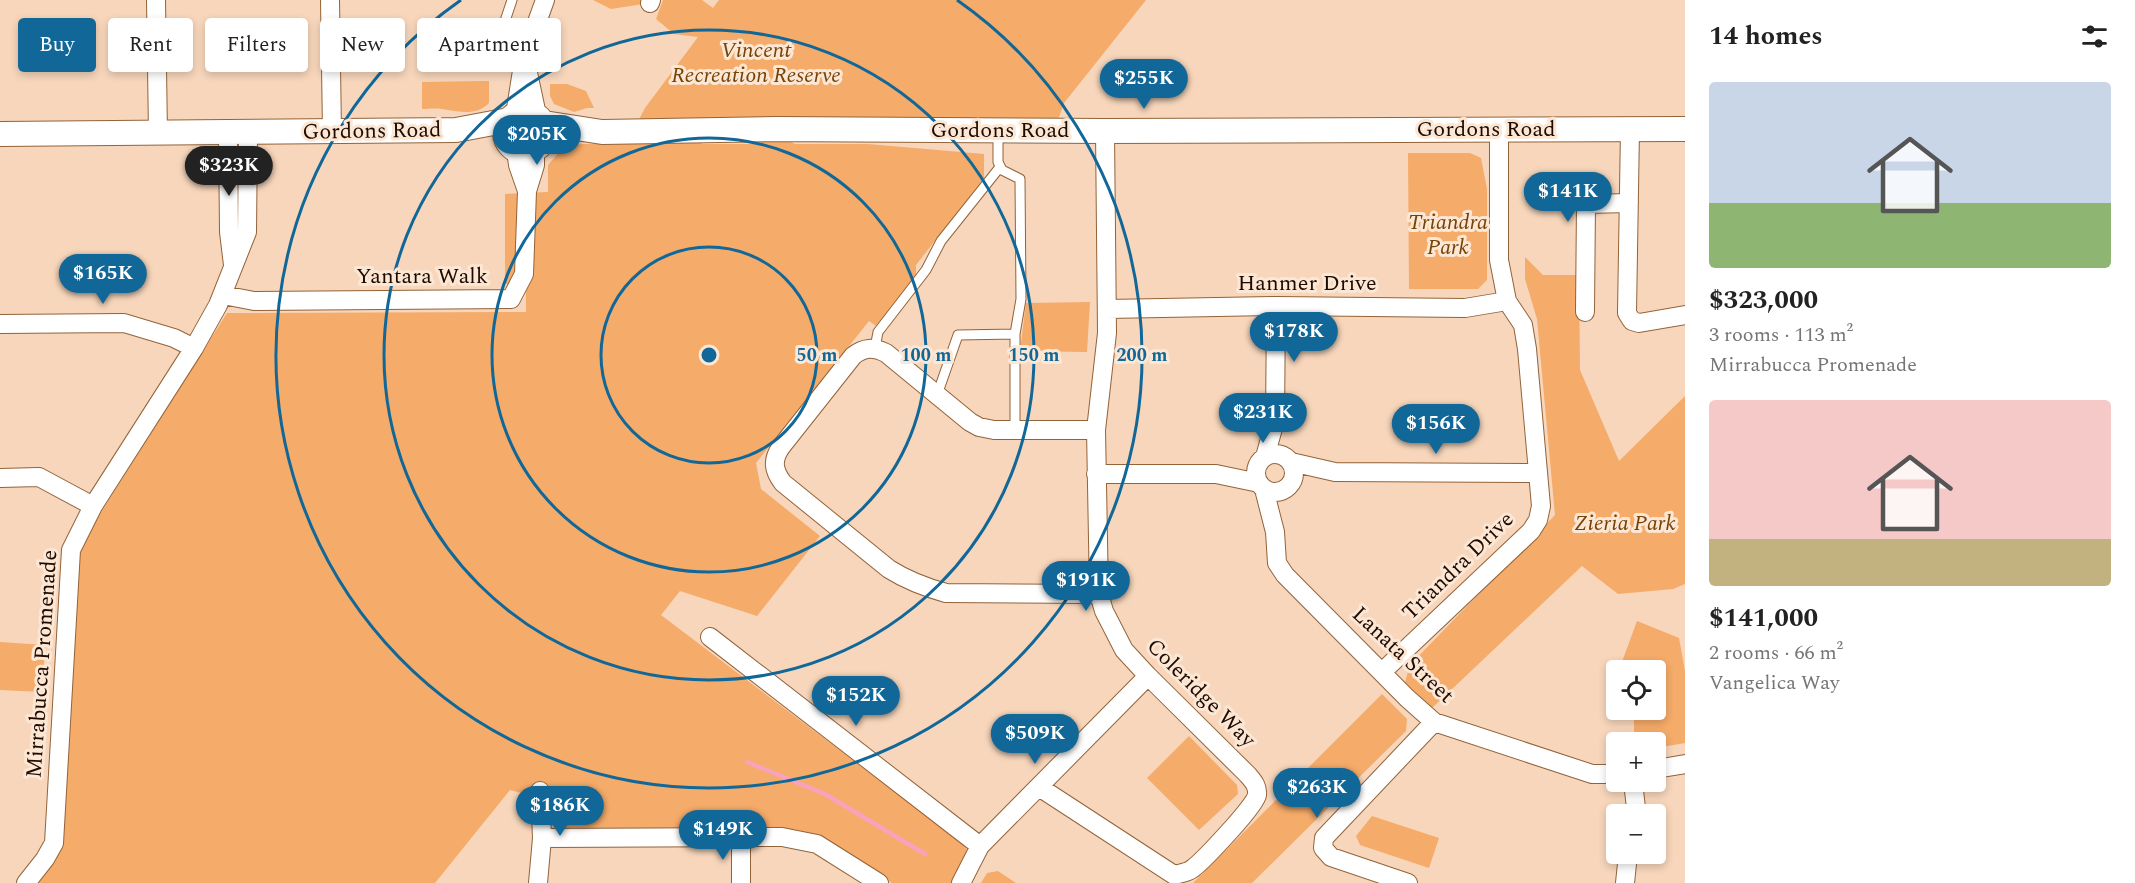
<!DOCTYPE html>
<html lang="en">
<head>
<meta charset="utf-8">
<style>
  :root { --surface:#fff; --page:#f6f6f6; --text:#222; --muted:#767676; --accent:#116798 }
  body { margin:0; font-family:Spectral,serif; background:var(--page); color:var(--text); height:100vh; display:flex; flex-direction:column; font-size:22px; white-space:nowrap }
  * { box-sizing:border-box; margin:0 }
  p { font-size:20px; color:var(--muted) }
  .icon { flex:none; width:33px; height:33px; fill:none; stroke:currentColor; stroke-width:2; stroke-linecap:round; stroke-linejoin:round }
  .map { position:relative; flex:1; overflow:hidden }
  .side { display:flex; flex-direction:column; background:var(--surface); width:450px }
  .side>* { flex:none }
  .banner { position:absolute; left:18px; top:18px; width:570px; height:54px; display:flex; gap:12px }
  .fabs { position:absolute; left:1606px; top:660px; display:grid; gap:12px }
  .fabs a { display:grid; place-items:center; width:60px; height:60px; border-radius:6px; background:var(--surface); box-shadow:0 3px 9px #0003; font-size:30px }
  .price { position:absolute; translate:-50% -51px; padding:0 14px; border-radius:21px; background:var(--accent); color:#fff; font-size:20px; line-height:39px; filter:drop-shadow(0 2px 3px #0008) }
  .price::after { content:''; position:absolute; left:50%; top:36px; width:18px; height:14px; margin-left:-9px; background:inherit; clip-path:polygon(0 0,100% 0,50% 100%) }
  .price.current { background:#222; color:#fff }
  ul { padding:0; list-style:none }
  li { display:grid; align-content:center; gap:12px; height:318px; padding:0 24px }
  li span { display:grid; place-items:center; height:186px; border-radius:6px; color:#555 }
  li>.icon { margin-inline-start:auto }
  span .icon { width:108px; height:108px; fill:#fffc; stroke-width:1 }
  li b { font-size:26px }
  h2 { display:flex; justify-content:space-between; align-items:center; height:72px; padding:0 24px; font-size:26px }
  .tag { padding:0 21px; border-radius:6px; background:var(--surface); box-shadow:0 3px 9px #0003; font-size:21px; line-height:54px }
  .tag.current { background:var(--accent); color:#fff }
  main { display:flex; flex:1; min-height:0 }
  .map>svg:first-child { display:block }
  .green { fill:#f5ab69 }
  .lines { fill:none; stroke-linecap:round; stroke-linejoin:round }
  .stream { stroke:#f8a2bb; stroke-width:4.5 }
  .lane-casing { stroke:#936339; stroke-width:11 }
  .street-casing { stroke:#936339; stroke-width:20 }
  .secondary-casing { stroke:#936339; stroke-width:26 }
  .lane { stroke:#fff; stroke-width:9 }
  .street { stroke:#fff; stroke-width:18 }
  .secondary { stroke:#fff; stroke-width:24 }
  .ring { fill:none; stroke:#116798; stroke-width:3 }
  .labels { text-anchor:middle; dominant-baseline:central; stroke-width:6; stroke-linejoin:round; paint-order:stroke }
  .park-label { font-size:22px; font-style:italic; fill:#764207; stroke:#fce6d4 }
  .street-label { font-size:22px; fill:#1e0b00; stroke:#fce6d4 }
  .centre { fill:#116798; stroke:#fce6d4; stroke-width:3 }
  .ring-label { font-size:18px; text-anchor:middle; font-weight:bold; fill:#116798; stroke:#fce6d4; stroke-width:6; stroke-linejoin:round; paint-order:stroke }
</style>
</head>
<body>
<main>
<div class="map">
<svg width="1685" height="883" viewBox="0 0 1685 883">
  <rect width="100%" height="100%" fill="#f7d6bb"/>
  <path class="green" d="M593,0H645L643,4L611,9Z
    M663,0H702L713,8L719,0H1146L1064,103L1057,123L635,127L645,108L698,37L674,34L656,19Z
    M489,81V103C475,117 459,111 442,109C435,108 428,109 422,109V82Z
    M550,84H567L586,91L594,108H587L574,112L554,104L550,96Z
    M760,139H784L795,144H868L984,154V178L916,265V275L876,326L869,321L756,463L761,489L820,536L757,616L680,591L661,615L961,842L967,850L965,861L951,883H892L816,836L567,832C556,821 551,817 552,801L510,790L435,883H34L52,861L77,562L81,544L227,313L526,312V284H505V194L548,192V165L560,151V145L694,140L703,144H758Z
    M1408,153H1470L1481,158L1487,189V280L1478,289H1409Z
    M1525,257L1543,275H1579L1580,370L1619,461L1685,396V584L1673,589L1618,594L1582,566L1432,708L1405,682L1410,665L1555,515L1537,319L1525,279Z
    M1090,302L1087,352L1020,351L1026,303Z
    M1637,621L1679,638L1685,671V743L1656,748V742H1634V710H1656V670H1619Z
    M0,642L45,645L42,692L0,690Z
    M1382,694L1407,719L1406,731L1252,883H1193Z
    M1189,736L1237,785L1238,794L1199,830L1147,778Z
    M1372,816L1439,838L1429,868L1360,845L1356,836Z
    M998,871L1016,883H981L987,873Z"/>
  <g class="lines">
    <path class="stream" d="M747,762L825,794L925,854"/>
    <defs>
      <path id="lane" d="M512,0L505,21L508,44L524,58
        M998,133V162L1002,170L1020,179L1021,299L1015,334V430
        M875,348L878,332L926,270L941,241L1000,167
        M937,395L958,335L1015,334"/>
      <path id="street" d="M156,0L158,134
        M330,0L332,131
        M650,3L651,0
        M527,68L537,115
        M515,115L524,58L545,0
        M1630,129L1627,313L1632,321L1639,323L1685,315
        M228,133L229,232L233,265
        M516,150L518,165L527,191
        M223,295L254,301L511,299L524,274L527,191L535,165V150
        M1107,309L1276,306L1465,308L1507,301
        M1585,312L1586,204L1629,203
        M0,324L124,323L174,338L194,348
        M1096,430H994L979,427L970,422L886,353C873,347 864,347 853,356L781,447C772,460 773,470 783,483L889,569C908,581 924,587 946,593L1099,594
        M1256 473a19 19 0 1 1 38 0a19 19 0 1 1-38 0Z
        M1265,457L1275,421L1276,306
        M1291,462L1335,472L1537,473
        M1096,474H1216L1259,483
        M0,478L39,477L93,506
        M1264,489L1275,532L1277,563L1285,575L1407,698L1434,722L1592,774H1617
        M710,637L980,846
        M1382,672L1531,531L1538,520L1541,506L1527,349L1523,325L1507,301L1499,260V129
        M1656,769L1685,764
        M1633,782L1636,808L1635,814
        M1039,787L1174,875C1180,873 1187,873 1192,869C1202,862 1256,805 1257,795C1258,786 1253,781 1248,775L1148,676L1124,650L1104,611L1099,594L1096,430L1107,333L1105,131
        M542,838L782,837L817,844L879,883
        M741,838V883
        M26,883L45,859L54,843L71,550L93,506L194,348L218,305L247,232L248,133
        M538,883L542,838L540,791
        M961,883L980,846L1148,676
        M1408,883L1331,857L1323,848L1324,838L1434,722
        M1625,883L1628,854"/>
      <path id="secondary" d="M505 132a20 20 0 1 1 40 0a20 20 0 1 1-40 0Z
        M544,123L602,132L775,129L1105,131L1685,129
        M0,134L456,130L509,120"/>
    </defs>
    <use href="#lane" class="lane-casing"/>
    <use href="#street" class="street-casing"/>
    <use href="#secondary" class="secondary-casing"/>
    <use href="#lane" class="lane"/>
    <use href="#street" class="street"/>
    <use href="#secondary" class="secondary"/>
  </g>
  <g class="ring">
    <circle cx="709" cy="355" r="108"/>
    <circle cx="709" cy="355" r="217"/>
    <circle cx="709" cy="355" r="325"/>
    <path d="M957 0A433 433 0 1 1 461 0"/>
  </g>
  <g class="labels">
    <g class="park-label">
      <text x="756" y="50">Vincent<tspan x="756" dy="25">Recreation Reserve</tspan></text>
      <text x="1448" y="222">Triandra<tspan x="1448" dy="25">Park</tspan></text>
      <text x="1625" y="523">Zieria Park</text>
    </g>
    <g class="street-label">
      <text x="1486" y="129">Gordons Road</text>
      <text x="1000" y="130">Gordons Road</text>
      <text transform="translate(372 131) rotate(-1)">Gordons Road</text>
      <text x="422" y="276">Yantara Walk</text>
      <text x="1307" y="283">Hanmer Drive</text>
      <text transform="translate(1458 566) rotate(-44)">Triandra Drive</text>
      <text transform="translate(1403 655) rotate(43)">Lanata Street</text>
      <text transform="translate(42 664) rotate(-86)">Mirrabucca Promenade</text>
      <text transform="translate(1201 693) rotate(45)">Coleridge Way</text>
    </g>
  </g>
  <circle cx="709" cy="355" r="9" class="centre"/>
  <g class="ring-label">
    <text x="817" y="361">50 m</text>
    <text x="926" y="361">100 m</text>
    <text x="1034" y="361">150 m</text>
    <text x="1142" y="361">200 m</text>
  </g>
</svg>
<div class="fabs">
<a><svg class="icon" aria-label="locate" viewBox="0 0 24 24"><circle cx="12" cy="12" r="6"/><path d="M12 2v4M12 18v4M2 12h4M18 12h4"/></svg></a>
<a>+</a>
<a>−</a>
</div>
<b class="price" style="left:1144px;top:110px">$255K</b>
<b class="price" style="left:537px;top:166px">$205K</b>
<b class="price current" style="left:229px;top:197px">$323K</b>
<b class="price" style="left:1568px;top:223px">$141K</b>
<b class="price" style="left:103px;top:305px">$165K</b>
<b class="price" style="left:1294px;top:363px">$178K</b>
<b class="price" style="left:1263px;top:444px">$231K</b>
<b class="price" style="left:1436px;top:455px">$156K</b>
<b class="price" style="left:1086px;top:612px">$191K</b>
<b class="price" style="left:856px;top:727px">$152K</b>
<b class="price" style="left:1035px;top:765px">$509K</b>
<b class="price" style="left:1317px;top:819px">$263K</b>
<b class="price" style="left:560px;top:837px">$186K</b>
<b class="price" style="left:723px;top:861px">$149K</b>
<div class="banner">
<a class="tag current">Buy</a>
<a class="tag">Rent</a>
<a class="tag">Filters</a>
<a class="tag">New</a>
<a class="tag">Apartment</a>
</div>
</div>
<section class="side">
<h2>14 homes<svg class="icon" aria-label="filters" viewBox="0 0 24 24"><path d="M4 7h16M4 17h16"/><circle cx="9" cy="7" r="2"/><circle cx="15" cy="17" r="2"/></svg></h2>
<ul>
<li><span style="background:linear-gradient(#c9d6e8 65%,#8fb573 0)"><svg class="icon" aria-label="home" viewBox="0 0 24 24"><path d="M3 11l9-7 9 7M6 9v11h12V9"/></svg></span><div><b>$323,000</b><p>3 rooms · 113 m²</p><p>Mirrabucca Promenade</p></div></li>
<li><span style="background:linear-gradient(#f6c9c9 75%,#c2b280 0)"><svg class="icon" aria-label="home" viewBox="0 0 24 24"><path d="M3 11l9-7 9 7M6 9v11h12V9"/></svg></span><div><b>$141,000</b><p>2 rooms · 66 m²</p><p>Vangelica Way</p></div></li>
</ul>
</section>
</main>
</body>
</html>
